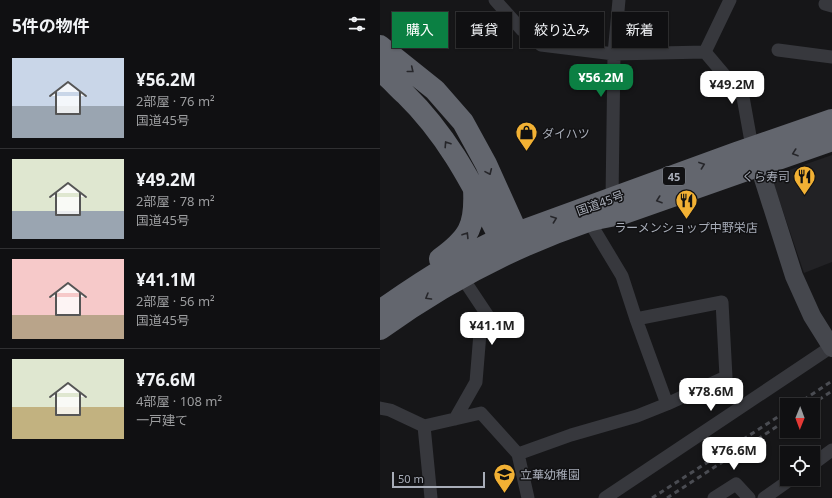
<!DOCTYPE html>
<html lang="ja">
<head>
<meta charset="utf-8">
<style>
  :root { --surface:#101012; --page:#1e1e20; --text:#f1f3f6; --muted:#9c9d9f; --line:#303032; --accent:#0b8043 }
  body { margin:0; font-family:"Noto Sans","Noto Sans JP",sans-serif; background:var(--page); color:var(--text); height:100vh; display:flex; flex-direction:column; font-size:15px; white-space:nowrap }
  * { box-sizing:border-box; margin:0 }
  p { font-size:13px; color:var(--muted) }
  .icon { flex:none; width:22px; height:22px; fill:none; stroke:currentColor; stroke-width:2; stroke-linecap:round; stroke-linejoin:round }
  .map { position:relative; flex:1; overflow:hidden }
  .side { display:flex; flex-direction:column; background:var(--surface); width:380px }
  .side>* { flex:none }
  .banner { position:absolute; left:12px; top:12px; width:380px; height:36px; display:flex; gap:8px }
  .needle { width:26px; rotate:181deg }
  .buttons { position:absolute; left:400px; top:398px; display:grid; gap:8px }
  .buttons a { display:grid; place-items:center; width:40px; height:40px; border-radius:0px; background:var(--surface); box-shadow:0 1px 3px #0004,0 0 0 1px var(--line); font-size:20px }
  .scale { position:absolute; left:12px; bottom:10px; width:93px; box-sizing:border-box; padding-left:4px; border:2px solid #a8adb8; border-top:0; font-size:11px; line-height:14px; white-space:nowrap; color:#a8adb8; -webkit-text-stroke:3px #111113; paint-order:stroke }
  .price { position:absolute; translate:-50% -34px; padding:0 9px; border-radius:8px; background:#fff; color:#222; font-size:13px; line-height:26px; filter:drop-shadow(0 1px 2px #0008) }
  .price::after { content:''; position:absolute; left:50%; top:24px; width:12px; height:9px; margin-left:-6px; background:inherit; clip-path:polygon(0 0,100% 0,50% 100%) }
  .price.current { background:var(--accent); color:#fff }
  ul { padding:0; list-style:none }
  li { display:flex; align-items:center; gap:12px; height:100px; padding:0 12px }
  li+li { border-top:1px solid var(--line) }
  li span { display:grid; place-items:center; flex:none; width:112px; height:80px; border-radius:0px; color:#555 }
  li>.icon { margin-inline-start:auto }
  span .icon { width:48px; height:48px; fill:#fffc; stroke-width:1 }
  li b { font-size:17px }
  h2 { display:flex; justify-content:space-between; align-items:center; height:48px; padding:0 12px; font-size:17px }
  .tag { padding:0 14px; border-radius:0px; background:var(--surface); box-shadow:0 1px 3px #0004,0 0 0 1px var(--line); font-size:14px; line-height:36px }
  .tag.current { background:var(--accent); color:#fff }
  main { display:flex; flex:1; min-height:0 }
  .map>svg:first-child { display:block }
  .built { fill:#222225 }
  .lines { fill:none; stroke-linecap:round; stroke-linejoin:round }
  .street { stroke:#37383d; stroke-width:13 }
  .secondary { stroke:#45474d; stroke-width:18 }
  .highway { stroke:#63666e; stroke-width:22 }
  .rail { stroke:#4a4c52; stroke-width:3; stroke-dasharray:5 4; stroke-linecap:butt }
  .oneway { stroke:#26262a }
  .labels { text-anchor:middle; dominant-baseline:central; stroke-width:3; stroke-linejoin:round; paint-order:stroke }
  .shield { fill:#111113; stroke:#7b7e86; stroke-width:1 }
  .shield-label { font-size:11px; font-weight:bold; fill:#a8adb8 }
  .poi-label { font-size:12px; fill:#a8adb8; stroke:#111113; text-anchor:start }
  .street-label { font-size:12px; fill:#a8adb8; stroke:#111113 }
</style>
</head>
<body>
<main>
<section class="side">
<h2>5件の物件<svg class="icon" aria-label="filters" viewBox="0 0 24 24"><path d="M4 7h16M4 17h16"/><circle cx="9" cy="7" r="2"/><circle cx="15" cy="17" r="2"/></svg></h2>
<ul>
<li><span style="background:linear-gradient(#c9d6e8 60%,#9aa5b1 0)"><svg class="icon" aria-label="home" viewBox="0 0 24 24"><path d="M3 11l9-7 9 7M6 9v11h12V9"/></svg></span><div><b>¥56.2M</b><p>2部屋 · 76 m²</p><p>国道45号</p></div></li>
<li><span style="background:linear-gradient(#dfe7d0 65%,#9aa5b1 0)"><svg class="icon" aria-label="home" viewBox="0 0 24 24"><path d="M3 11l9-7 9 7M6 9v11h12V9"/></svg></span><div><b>¥49.2M</b><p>2部屋 · 78 m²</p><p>国道45号</p></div></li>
<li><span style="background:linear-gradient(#f6c9c9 70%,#b9a48a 0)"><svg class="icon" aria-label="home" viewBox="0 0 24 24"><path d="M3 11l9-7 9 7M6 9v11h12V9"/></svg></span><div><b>¥41.1M</b><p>2部屋 · 56 m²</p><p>国道45号</p></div></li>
<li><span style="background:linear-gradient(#dfe7d0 60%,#c2b280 0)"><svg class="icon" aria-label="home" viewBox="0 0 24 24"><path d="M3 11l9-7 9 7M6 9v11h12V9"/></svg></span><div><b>¥76.6M</b><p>4部屋 · 108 m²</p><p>一戸建て</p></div></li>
</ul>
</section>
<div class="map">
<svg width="452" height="498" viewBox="0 0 452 498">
  <rect width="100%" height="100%" fill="#161618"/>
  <path class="built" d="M452,155V262L424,273L392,179L395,175Z"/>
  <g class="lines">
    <path class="street" d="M115,0L142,30L161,45L234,54L325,52
      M445,4L452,6
      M398,50L452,57
      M325,52L363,97L370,136L375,153
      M325,52L350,0
      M232,199L234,54L239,0
      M209,221L242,276L256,319L287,404
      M0,408L10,410L44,426
      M75,419L96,382L100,333L108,316L82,277
      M138,454L191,435L257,416L287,404L346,377L342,302L256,319
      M433,464L452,450
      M51,498L44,426L101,413L138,454L148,498
      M225,498L451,347
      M334,498L356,484L369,498
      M384,498L411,479"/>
    <path class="secondary" d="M379,166L414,276L432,316L452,348"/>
    <path class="highway" d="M0,46L55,90L83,122L106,164L143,246
      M0,71C9,77 17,87 25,94C73,141 96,193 127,251
      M60,259C89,238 96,226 94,189
      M0,311C38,284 78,258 120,239L356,153L452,120
      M0,329C63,284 134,246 208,221C218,218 230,216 241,214L452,140"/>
    <path class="rail" d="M416,405L452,381
      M431,405L452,391
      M272,498L407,411
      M287,498L407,420"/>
  </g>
  <defs><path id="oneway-chevron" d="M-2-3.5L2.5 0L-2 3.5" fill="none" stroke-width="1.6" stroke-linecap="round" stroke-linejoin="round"/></defs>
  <g class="oneway">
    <use href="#oneway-chevron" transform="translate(31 70) rotate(39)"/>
    <use href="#oneway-chevron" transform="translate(67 144) rotate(-123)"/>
    <use href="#oneway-chevron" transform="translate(415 153) rotate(161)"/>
    <use href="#oneway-chevron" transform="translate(322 165) rotate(-20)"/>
    <use href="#oneway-chevron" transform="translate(109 172) rotate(66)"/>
    <use href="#oneway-chevron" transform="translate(279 200) rotate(161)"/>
    <use href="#oneway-chevron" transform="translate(174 219) rotate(-20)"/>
    <use href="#oneway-chevron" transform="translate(86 235) rotate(-58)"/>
    <use href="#oneway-chevron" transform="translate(48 297) rotate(150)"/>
  </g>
  <defs>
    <symbol id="shop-pin" viewBox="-11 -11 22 30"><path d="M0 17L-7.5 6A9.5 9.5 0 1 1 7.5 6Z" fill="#f2b134" stroke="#111113"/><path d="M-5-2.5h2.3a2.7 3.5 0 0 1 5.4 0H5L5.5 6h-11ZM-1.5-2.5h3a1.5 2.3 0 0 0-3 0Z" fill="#111"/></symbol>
    <symbol id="restaurant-pin" viewBox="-11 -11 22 30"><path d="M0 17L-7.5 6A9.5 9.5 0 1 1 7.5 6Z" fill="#f2b134" stroke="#111113"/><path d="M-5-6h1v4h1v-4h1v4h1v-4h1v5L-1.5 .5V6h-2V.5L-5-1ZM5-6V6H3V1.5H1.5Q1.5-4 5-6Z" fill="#111"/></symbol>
    <symbol id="school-pin" viewBox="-11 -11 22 30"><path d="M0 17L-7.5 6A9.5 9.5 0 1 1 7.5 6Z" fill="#f2b134" stroke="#111113"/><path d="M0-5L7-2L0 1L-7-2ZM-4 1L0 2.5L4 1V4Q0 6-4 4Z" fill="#111"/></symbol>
  </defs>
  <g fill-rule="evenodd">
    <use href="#shop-pin" x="134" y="120" width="25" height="34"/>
    <use href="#restaurant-pin" x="412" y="164" width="25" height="34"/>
    <use href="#restaurant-pin" x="294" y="188" width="25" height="34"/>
    <use href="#school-pin" x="112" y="462" width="25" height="34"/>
  </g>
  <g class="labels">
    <rect class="shield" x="283" y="167" width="22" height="18" rx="3"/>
    <g class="shield-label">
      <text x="294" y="176">45</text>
    </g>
    <g class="poi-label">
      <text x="162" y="133">ダイハツ</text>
      <text x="410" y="176" text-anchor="end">くら寿司</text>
      <text x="306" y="227" text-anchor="middle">ラーメンショップ中野栄店</text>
      <text x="140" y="474">立華幼稚園</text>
    </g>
    <g class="street-label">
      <text transform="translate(220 203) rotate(-20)">国道45号</text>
    </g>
  </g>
</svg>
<div class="buttons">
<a><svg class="needle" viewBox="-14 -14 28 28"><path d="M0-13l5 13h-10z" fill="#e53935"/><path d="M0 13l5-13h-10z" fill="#9c9d9f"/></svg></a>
<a><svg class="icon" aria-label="locate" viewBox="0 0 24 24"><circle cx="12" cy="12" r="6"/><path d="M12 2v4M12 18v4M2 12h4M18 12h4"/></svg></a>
</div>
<div class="scale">50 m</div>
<b class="price current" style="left:221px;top:98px">¥56.2M</b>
<b class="price" style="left:352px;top:105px">¥49.2M</b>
<b class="price" style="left:112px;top:346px">¥41.1M</b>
<b class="price" style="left:331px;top:412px">¥78.6M</b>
<b class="price" style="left:354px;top:471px">¥76.6M</b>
<div class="banner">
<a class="tag current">購入</a>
<a class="tag">賃貸</a>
<a class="tag">絞り込み</a>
<a class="tag">新着</a>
</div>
</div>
</main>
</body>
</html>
